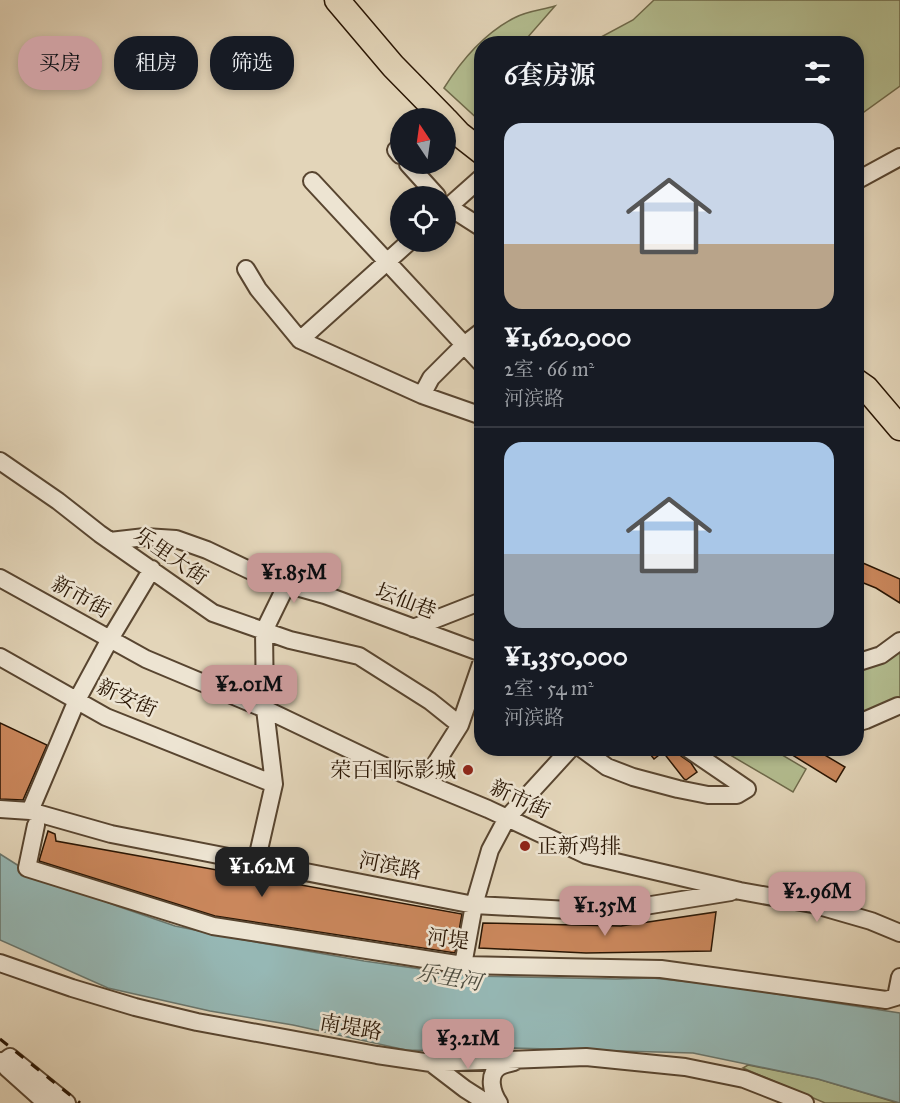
<!DOCTYPE html>
<html lang="zh">
<head>
<meta charset="utf-8">
<style>
  :root { --surface:#171b24; --page:#20242c; --text:#f1f3f6; --muted:#9ea1a6; --line:#363941; --accent:#c59692 }
  body { margin:0; font-family:"IM FELL Great Primer","Noto Serif SC",serif; background:var(--page); color:var(--text); height:100vh; display:flex; flex-direction:column; font-size:22px; white-space:nowrap }
  * { box-sizing:border-box; margin:0 }
  p { font-size:20px; color:var(--muted) }
  .icon { flex:none; width:33px; height:33px; fill:none; stroke:currentColor; stroke-width:2; stroke-linecap:round; stroke-linejoin:round }
  .map { position:relative; flex:1; overflow:hidden }
  .side { position:absolute; left:474px; top:36px; width:390px; height:720px; display:flex; flex-direction:column; background:var(--surface); border-radius:24px; box-shadow:0 3px 9px #0003 }
  .side>* { flex:none }
  .hud { position:absolute; left:18px; top:36px; width:366px; height:54px; display:flex; gap:12px }
  .needle { width:39px; rotate:347deg }
  .tools { position:absolute; left:390px; top:108px; display:grid; gap:12px }
  .tools a { display:grid; place-items:center; width:66px; height:66px; border-radius:50%; background:var(--surface); box-shadow:0 3px 9px #0003; font-size:30px }
  .price { position:absolute; translate:-50% -51px; padding:0 14px; border-radius:12px; background:var(--accent); color:#111; font-size:20px; line-height:39px; filter:drop-shadow(0 2px 3px #0008) }
  .price::after { content:''; position:absolute; left:50%; top:36px; width:18px; height:14px; margin-left:-9px; background:inherit; clip-path:polygon(0 0,100% 0,50% 100%) }
  .price.current { background:#222; color:#fff }
  ul { padding:0; list-style:none }
  li { display:grid; align-content:center; gap:12px; height:318px; padding:0 30px }
  li+li { border-top:2px solid var(--line) }
  li span { display:grid; place-items:center; height:186px; border-radius:18px; color:#555 }
  li>.icon { margin-inline-start:auto }
  span .icon { width:108px; height:108px; fill:#fffc; stroke-width:1 }
  li b { font-size:26px }
  h2 { display:flex; justify-content:space-between; align-items:center; height:72px; padding:0 30px; font-size:26px }
  .pill { padding:0 21px; border-radius:24px; background:var(--surface); box-shadow:0 3px 9px #0003; font-size:21px; line-height:54px }
  .pill.current { background:var(--accent); color:#111 }
  .map>svg:first-child { display:block }
  .green { fill:#b3bd90; stroke:#6e694a; stroke-width:1.5 }
  .water { fill:#96b8b5; stroke:#6a776e; stroke-width:1.5 }
  .building { fill:#ca875c; stroke:#291503; stroke-width:1.5 }
  .lines { fill:none; stroke-linecap:round; stroke-linejoin:round }
  .minor-casing { stroke:#584530; stroke-width:20 }
  .highway-casing { stroke:#291503; stroke-width:27 }
  .minor { stroke:#ede4d2; stroke-width:16 }
  .highway { stroke:#e3d5b9; stroke-width:24 }
  .rail { stroke:#291503; stroke-width:3; stroke-dasharray:10 10; stroke-linecap:butt }
  .poi-dot { fill:#8f2418; stroke:#ede4d2; stroke-width:2 }
  .labels { text-anchor:middle; dominant-baseline:central; stroke-width:5; stroke-linejoin:round; paint-order:stroke }
  .street-label { font-size:21px; fill:#291503; stroke:#ede4d2 }
  .poi-label { font-size:21px; fill:#291503; stroke:#ede4d2; text-anchor:end }
  .water-label { font-size:22px; font-style:italic; fill:#4f4e41; stroke:#ede4d2 }
</style>
</head>
<body>
<div class="map">
<svg width="900" height="1103" viewBox="0 0 900 1103">
  <rect width="100%" height="100%" fill="#e3d5b9"/>
  <filter id="stains"><feTurbulence type="fractalNoise" baseFrequency=".00333" numOctaves="4"/><feColorMatrix values="0 0 0 0 .2 0 0 0 0 .09 0 0 0 0 .02 0 0 0 .5 -.17"/></filter>
  <radialGradient id="worn" r=".72"><stop offset=".6" stop-color="#630" stop-opacity="0"/><stop offset="1" stop-color="#630" stop-opacity=".3"/></radialGradient>
  <path class="green" d="M654,0H900V86L857,117L856,44L590,43L633,20Z
    M555,6L527,38L530,43L482,44L481,122L444,88C461,61 485,33 514,18C526,11 542,10 555,6Z
    M900,647V698L871,712L857,718V669Z
    M720,749H772L806,769L793,792Z
    M748,1065L818,1079L898,1103H825L743,1068Z"/>
  <path class="water" d="M0,854L30,873L117,906L175,926L239,939L364,961L470,976L616,979L652,978L719,985L900,1013V1103L818,1079L693,1053L513,1048L443,1051L406,1050L293,1025L210,1011L108,988L0,940Z"/>
  <path class="building" d="M856,560L900,579V603L876,588L856,580Z
    M0,723L47,745L23,800L0,799Z
    M645,748H677L681,756L691,763L697,772L686,780L684,779L663,752L654,759Z
    M781,748H813L845,767L836,782Z
    M48,831L55,834L56,841L462,914L455,953L215,916L39,861Z
    M716,912L711,951L586,953L479,948L483,923L621,926Z"/>
  <g class="lines">
    <defs>
      <path id="minor" d="M396,150L400,155
        M408,164L437,196
        M312,181L482,364
        M856,181L900,157
        M446,205L482,228
        M446,209L482,177
        M246,269L258,289L300,340L422,395L482,416
        M300,340L409,242
        M422,395L431,378L464,345L482,331
        M0,461L58,501L100,534L213,613L290,640L359,656L430,701L460,725L424,782
        M110,541L145,537L176,539L207,550L268,579L325,595L482,653
        M0,578L146,659L265,709L382,765L488,809L586,855L740,891L812,904L871,921L900,933
        M413,628L482,601
        M0,657L106,717L274,784
        M856,663L881,655L900,641
        M856,723L866,720L898,706
        M460,725L482,661
        M581,748L607,767L633,777L678,789L708,795H737L747,789L687,748
        M0,809L30,811L111,834L474,905L608,912L731,892
        M30,811L77,700L110,639L152,569
        M36,825L27,868L213,926L463,965L661,969L886,1000L896,997L900,977
        M256,863L274,784L265,709L264,631L287,584
        M0,963L72,988L135,1007L197,1022L377,1055L431,1063L586,1057L685,1067L744,1079L805,1103
        M463,965L474,905L490,850L507,818L571,748
        M0,1061L2,1063L10,1057L67,1103
        M431,1063L465,1089L487,1103
        M7,1068L46,1103
        M499,1103C492,1093 487,1075 499,1067C503,1064 510,1063 514,1062"/>
      <path id="highway" d="M337,0L393,66L444,118
        M446,120L459,134L482,152
        M856,381L866,388L900,428"/>
    </defs>
    <use href="#minor" class="minor-casing"/>
    <use href="#highway" class="highway-casing"/>
    <use href="#minor" class="minor"/>
    <use href="#highway" class="highway"/>
    <path class="rail" d="M0,1039L80,1103"/>
  </g>
  <g class="poi-dot">
    <circle cx="468" cy="770" r="6"/>
    <circle cx="525" cy="846" r="6"/>
  </g>
  <g class="labels">
    <g class="street-label">
      <text transform="translate(171 556) rotate(35)">乐里大街</text>
      <text transform="translate(81 597) rotate(29)">新市街</text>
      <text transform="translate(406 601) rotate(21)">坛仙巷</text>
      <text transform="translate(127 698) rotate(24)">新安街</text>
      <text transform="translate(520 799) rotate(25)">新市街</text>
      <text transform="translate(390 866) rotate(11)">河滨路</text>
      <text transform="translate(448 939) rotate(7)">河堤</text>
      <text transform="translate(351 1027) rotate(10)">南堤路</text>
    </g>
    <g class="poi-label">
      <text x="456" y="770">荣百国际影城</text>
      <text x="537" y="846" text-anchor="start">正新鸡排</text>
    </g>
    <g class="water-label">
      <text transform="translate(449 977) rotate(10)">乐里河</text>
    </g>
  </g>
  <rect width="100%" height="100%" filter="url(#stains)"/>
  <rect width="100%" height="100%" fill="url(#worn)"/>
</svg>
<div class="tools">
<a><svg class="needle" viewBox="-14 -14 28 28"><path d="M0-13l5 13h-10z" fill="#e53935"/><path d="M0 13l5-13h-10z" fill="#9ea1a6"/></svg></a>
<a><svg class="icon" aria-label="locate" viewBox="0 0 24 24"><circle cx="12" cy="12" r="6"/><path d="M12 2v4M12 18v4M2 12h4M18 12h4"/></svg></a>
</div>
<b class="price" style="left:294px;top:604px">¥1.85M</b>
<b class="price" style="left:249px;top:716px">¥2.01M</b>
<b class="price current" style="left:262px;top:898px">¥1.62M</b>
<b class="price" style="left:817px;top:923px">¥2.96M</b>
<b class="price" style="left:605px;top:937px">¥1.35M</b>
<b class="price" style="left:468px;top:1070px">¥3.21M</b>
<div class="hud">
<a class="pill current">买房</a>
<a class="pill">租房</a>
<a class="pill">筛选</a>
</div>
<section class="side">
<h2>6套房源<svg class="icon" aria-label="filters" viewBox="0 0 24 24"><path d="M4 7h16M4 17h16"/><circle cx="9" cy="7" r="2"/><circle cx="15" cy="17" r="2"/></svg></h2>
<ul>
<li><span style="background:linear-gradient(#c9d6e8 65%,#b9a48a 0)"><svg class="icon" aria-label="home" viewBox="0 0 24 24"><path d="M3 11l9-7 9 7M6 9v11h12V9"/></svg></span><div><b>¥1,620,000</b><p>2室 · 66 m²</p><p>河滨路</p></div></li>
<li><span style="background:linear-gradient(#a9c7e8 60%,#9aa5b1 0)"><svg class="icon" aria-label="home" viewBox="0 0 24 24"><path d="M3 11l9-7 9 7M6 9v11h12V9"/></svg></span><div><b>¥1,350,000</b><p>2室 · 54 m²</p><p>河滨路</p></div></li>
</ul>
</section>
</div>
</body>
</html>
